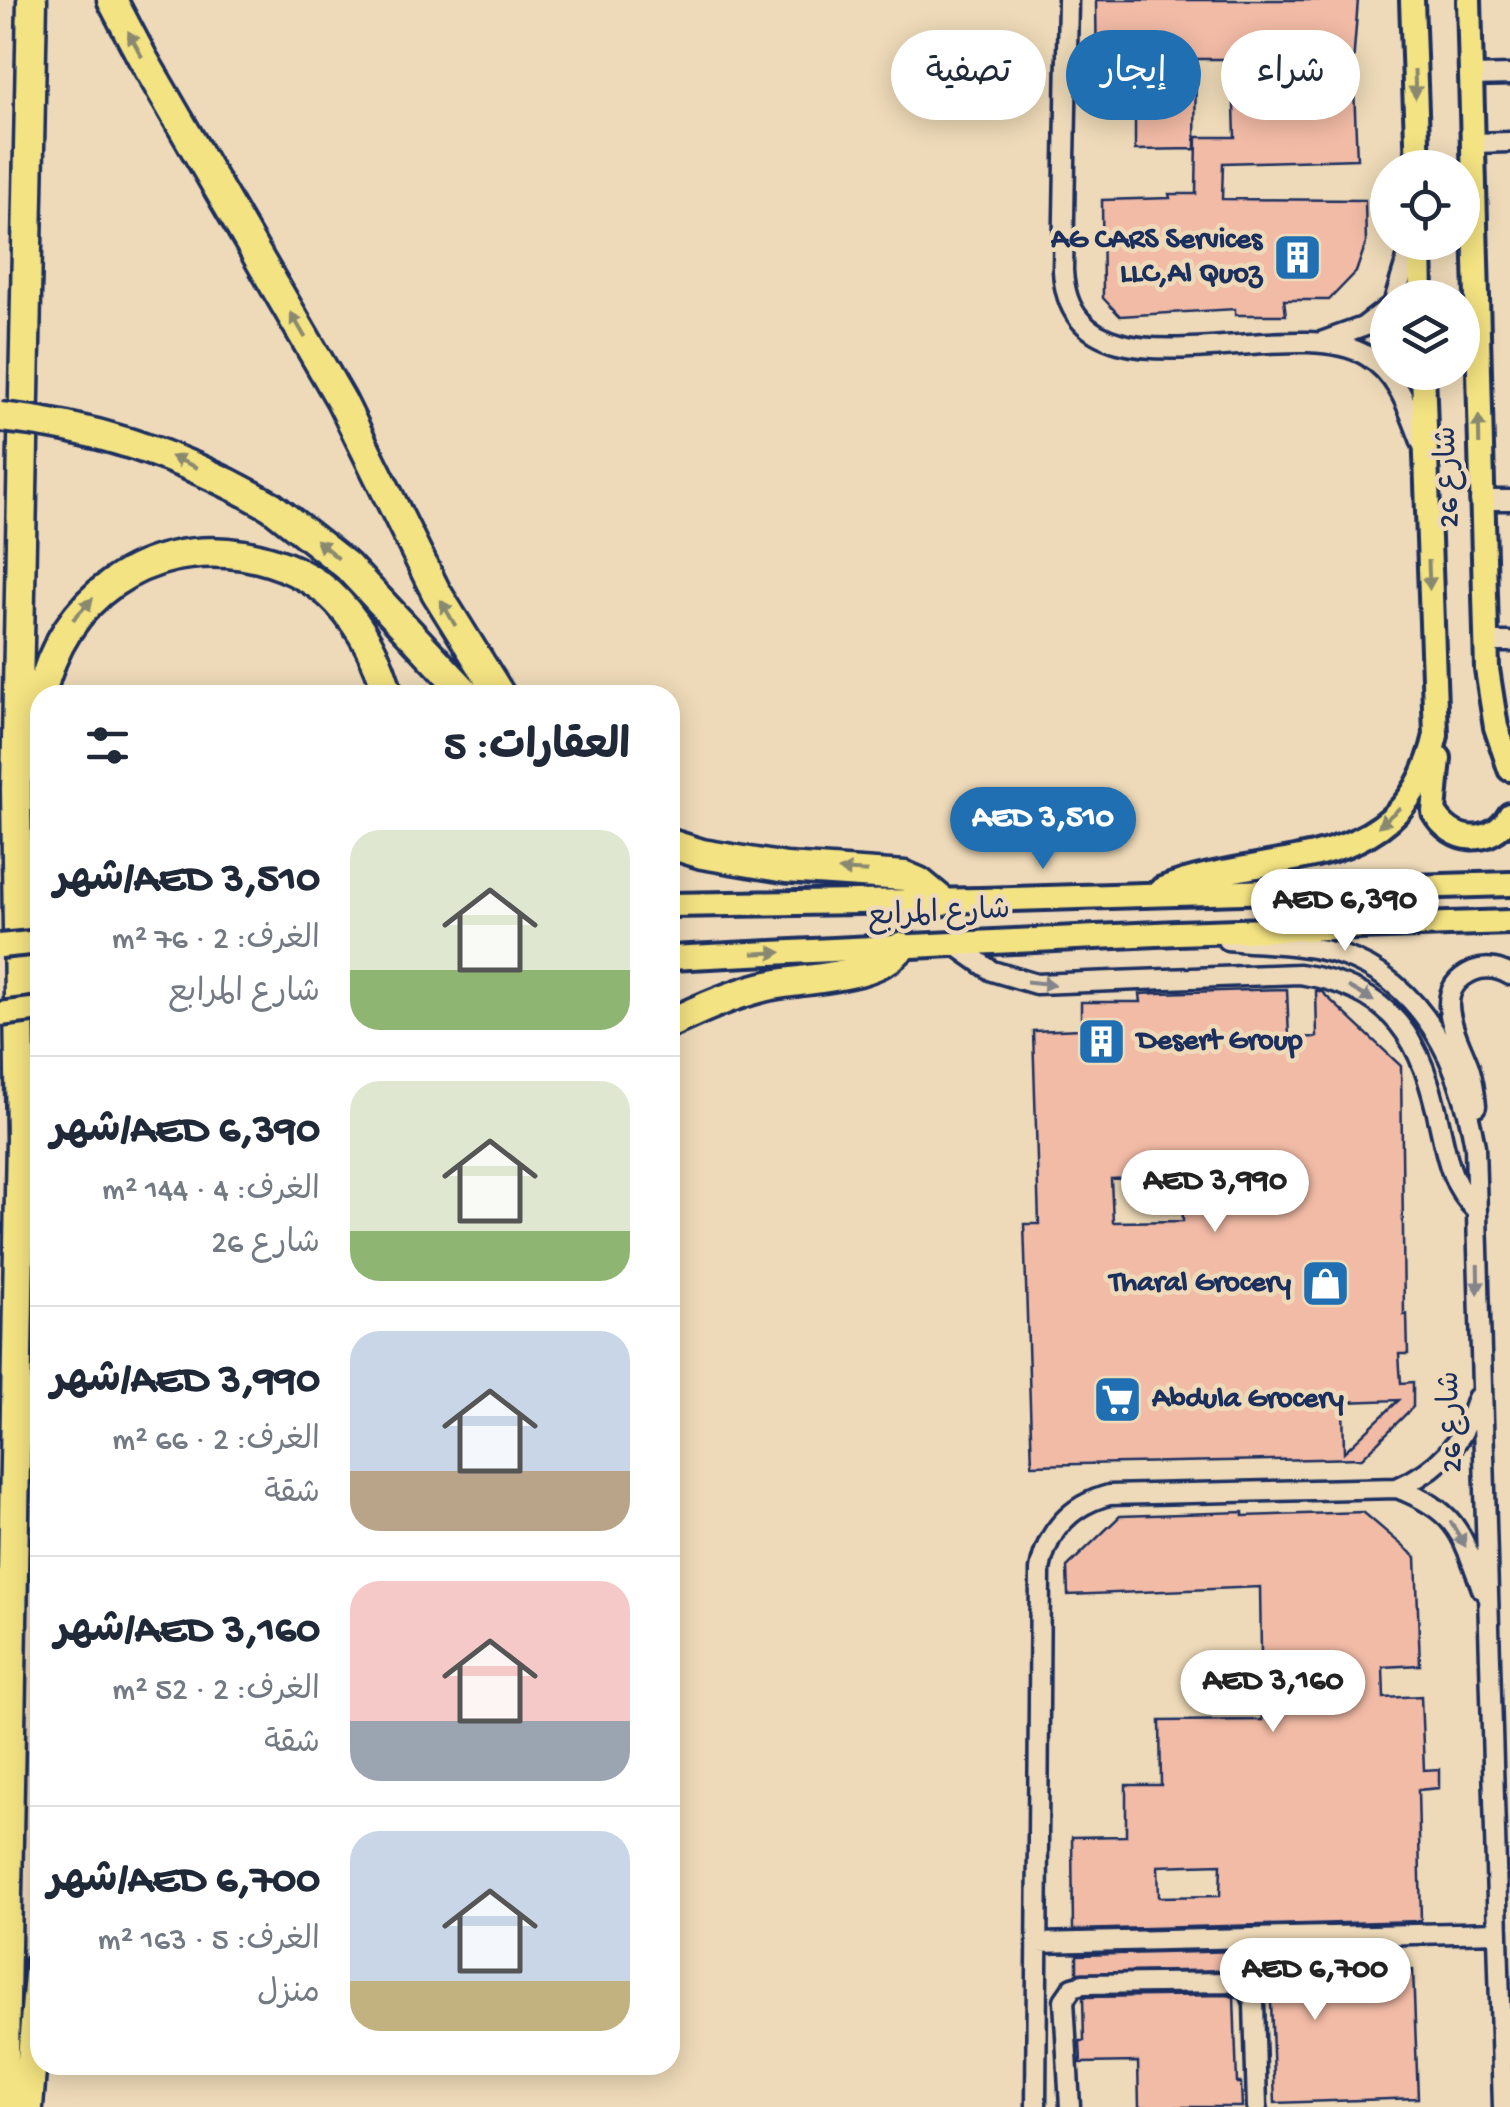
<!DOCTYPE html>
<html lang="ar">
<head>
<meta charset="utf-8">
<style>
  :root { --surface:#fff; --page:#f2f2f3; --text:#1f2937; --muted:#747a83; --line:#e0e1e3; --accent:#1f6fb2 }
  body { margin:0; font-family:"Gochi Hand","Playpen Sans Arabic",sans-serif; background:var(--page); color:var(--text); direction:rtl; height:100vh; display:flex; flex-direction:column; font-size:38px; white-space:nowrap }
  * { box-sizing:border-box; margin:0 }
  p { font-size:32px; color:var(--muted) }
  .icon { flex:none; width:55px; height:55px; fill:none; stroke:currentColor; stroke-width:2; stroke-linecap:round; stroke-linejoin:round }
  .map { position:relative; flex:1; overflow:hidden; direction:ltr }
  .sheet { position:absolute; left:30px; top:685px; width:650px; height:1390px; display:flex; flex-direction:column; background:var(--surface); border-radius:30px; box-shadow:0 5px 25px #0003; direction:rtl }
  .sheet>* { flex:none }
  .top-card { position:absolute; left:710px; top:30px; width:650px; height:90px; direction:rtl; display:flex; gap:20px }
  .fabs { position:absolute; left:1370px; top:150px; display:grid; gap:20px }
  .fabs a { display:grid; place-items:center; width:110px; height:110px; border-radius:50%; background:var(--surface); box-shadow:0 5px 25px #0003; font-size:50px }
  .price { position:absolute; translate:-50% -85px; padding:0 22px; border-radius:35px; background:#fff; color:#222; font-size:32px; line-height:65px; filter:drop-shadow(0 2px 5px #0008) }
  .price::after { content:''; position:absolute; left:50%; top:60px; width:30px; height:22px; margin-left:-15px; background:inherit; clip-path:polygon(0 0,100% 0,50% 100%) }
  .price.selected { background:var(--accent); color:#fff }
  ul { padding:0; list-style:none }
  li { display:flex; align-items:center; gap:30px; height:250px; padding:0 50px }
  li+li { border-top:2px solid var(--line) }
  li span { display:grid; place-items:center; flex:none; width:280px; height:200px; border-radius:30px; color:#555 }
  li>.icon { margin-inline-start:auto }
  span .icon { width:120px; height:120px; fill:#fffc; stroke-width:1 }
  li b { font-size:42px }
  h2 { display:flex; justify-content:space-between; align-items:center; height:120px; padding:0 50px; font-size:42px }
  .chip { padding:0 35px; border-radius:45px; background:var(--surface); box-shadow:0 5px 25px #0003; font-size:35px; line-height:90px }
  .chip.selected { background:var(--accent); color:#fff }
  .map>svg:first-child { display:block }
  .building { fill:#f2bba6; stroke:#1b2f5e; stroke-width:2.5; fill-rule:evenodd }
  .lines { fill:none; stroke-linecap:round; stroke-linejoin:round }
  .minor-casing { stroke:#1b2f5e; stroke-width:25 }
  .major-casing { stroke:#1b2f5e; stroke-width:30 }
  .highway-casing { stroke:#1b2f5e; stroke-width:35 }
  .minor { stroke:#eedab8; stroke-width:18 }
  .major { stroke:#f4e382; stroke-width:22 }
  .highway { stroke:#f4e382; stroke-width:28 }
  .major-bridge-casing { stroke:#1b2f5e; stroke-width:30; stroke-linecap:butt }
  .highway-bridge-casing { stroke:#1b2f5e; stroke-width:35; stroke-linecap:butt }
  .major-bridge { stroke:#f4e382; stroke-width:22 }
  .highway-bridge { stroke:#f4e382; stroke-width:28 }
  .oneway { fill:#888970 }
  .oneway2 { fill:#84848b }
  .labels { text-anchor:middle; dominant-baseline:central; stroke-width:9; stroke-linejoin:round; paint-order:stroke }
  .poi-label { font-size:30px; font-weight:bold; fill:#1b2f5e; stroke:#eedab8; text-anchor:end }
  .street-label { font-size:30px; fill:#1b2f5e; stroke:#eedab8 }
</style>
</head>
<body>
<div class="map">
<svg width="1510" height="2107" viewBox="0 0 1510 2107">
  <rect width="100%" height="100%" fill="#eedab8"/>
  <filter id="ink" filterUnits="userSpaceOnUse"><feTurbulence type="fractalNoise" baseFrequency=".01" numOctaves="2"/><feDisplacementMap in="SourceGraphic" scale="20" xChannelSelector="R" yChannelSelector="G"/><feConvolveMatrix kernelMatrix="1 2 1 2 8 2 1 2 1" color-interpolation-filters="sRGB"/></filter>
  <g filter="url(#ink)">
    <path class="building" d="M1096,0H1358L1353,65L1357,159L1223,163L1222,199L1365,200L1366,243L1356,272L1329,300H1284L1286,315H1235V309L1120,316L1103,298L1102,200L1170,198L1169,194H1196L1197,137H1235L1234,107L1232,59H1196L1195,149L1135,150V111L1093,112L1092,78H1097Z
      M1287,989L1289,1038L1317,1037L1316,990L1322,992L1401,1066L1404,1315L1407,1314L1408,1354H1399L1401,1383L1413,1382V1407L1362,1458L1032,1465L1024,1224H1039L1033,1031L1081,1029V1002H1141L1140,994L1158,993ZM1181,1176L1183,1221L1113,1222L1111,1179ZM1399,1400L1344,1452L1343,1402Z
      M1243,1512V1516L1363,1512L1416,1557L1420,1665L1383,1667L1384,1698L1421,1696L1424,1770L1439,1769V1788L1418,1790L1421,1921L1073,1930L1072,1837L1126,1836V1785H1161L1160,1721L1262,1720L1260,1587L1068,1595L1067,1567L1120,1516ZM1221,1864L1220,1896L1159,1897L1158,1866Z
      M1286,1950L1287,1975L1413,1970L1418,2098L1275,2103L1270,1977L1250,1978L1231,1970L1077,1973V1955Z
      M1228,1995L1234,1997L1237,2083H1241L1242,2107H1139L1138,2062L1081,2063L1080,2041H1084L1083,1997Z"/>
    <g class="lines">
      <defs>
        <path id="minor" d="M1068,0L1063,270C1070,413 1286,307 1367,356C1399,375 1409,411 1422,444
          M1472,76L1510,75
          M1473,143L1510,142
          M1395,298L1412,242
          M1321,342L1363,327L1388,308
          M1480,500H1510
          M1486,642H1510
          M1227,940C1264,944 1306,943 1341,955C1425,983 1461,1066 1475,1146L1503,2107
          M954,944L992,971L1036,984L1299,974C1394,988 1422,1040 1440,1127C1447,1159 1452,1187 1477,1211
          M1476,1106C1475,1093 1473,1080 1469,1067C1458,1036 1428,991 1473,971C1486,966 1498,968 1510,975
          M1397,1488C1457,1512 1461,1531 1482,1589
          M1037,1943L1498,1932
          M1036,2107L1040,1570C1047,1531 1071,1505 1109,1495L1397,1488C1439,1470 1464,1442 1477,1398
          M1070,2107L1064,2000L1073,1987L1083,1984L1231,1982L1249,1991L1254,2003L1257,2107"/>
        <path id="major" d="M1412,0L1418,168
          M1469,0L1487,669L1496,727L1510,769
          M1420,242L1421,298
          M1439,758L1434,812C1452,844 1491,847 1510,815
          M1162,889C1269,847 1403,882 1436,735L1423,372
          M670,905L981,900L1510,884
          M670,958L1177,933L1510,922"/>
        <path id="highway" d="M112,0L142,57L341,400L436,592L500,695
          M271,506L347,566L468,695
          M41,695C62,598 145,539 244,555C278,561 314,576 338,602C363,629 379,660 388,695
          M29,767L40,698
          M670,844L702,854L786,868L905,876L919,882L942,901
          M670,1023C700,1009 731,995 763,987C804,977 875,980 901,947
          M3,2107L21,1139L16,789L32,0
          M28,2107L40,1963"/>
      </defs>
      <use href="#minor" class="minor-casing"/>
      <use href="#major" class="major-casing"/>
      <use href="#highway" class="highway-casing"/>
      <use href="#minor" class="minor"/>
      <use href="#major" class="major"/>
      <use href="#highway" class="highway"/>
      <defs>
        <path id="major-bridge" d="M0,946L40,942
          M0,1014L40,1009"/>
        <path id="highway-bridge" d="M0,417C97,426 187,458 271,506"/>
      </defs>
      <use href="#major-bridge" class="major-bridge-casing"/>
      <use href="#highway-bridge" class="highway-bridge-casing"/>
      <use href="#major-bridge" class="major-bridge"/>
      <use href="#highway-bridge" class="highway-bridge"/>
    </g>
    <defs><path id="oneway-solid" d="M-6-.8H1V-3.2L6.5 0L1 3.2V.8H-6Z" transform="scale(2.5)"/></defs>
    <g class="oneway">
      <use href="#oneway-solid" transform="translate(135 44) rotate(-118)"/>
      <use href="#oneway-solid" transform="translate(1415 84) rotate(88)"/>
      <use href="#oneway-solid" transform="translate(298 325) rotate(-120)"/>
      <use href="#oneway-solid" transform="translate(1479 430) rotate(-91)"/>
      <use href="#oneway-solid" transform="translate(184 462) rotate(-157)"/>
      <use href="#oneway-solid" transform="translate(327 549) rotate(-140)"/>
      <use href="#oneway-solid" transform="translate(1429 575) rotate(88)"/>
      <use href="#oneway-solid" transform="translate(83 609) rotate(-47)"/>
      <use href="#oneway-solid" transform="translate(448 613) rotate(-120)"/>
      <use href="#oneway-solid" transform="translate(1389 817) rotate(139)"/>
      <use href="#oneway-solid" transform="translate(853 871) rotate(-177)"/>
      <use href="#oneway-solid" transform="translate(767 953) rotate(-3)"/>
    </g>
    <g class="oneway2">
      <use href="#oneway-solid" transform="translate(1041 983) rotate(6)"/>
      <use href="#oneway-solid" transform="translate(1361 994) rotate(30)"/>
      <use href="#oneway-solid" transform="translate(1478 1279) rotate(89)"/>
      <use href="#oneway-solid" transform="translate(1458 1534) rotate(59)"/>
    </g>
  </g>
  <defs>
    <symbol id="building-square" viewBox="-11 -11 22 22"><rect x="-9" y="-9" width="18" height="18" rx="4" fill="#1f6fb2" stroke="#eedab8"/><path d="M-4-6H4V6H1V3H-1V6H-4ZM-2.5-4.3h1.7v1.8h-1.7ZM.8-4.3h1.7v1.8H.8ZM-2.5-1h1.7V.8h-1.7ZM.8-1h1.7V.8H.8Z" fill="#fff"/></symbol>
    <symbol id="shop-square" viewBox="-11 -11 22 22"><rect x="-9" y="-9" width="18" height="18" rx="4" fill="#1f6fb2" stroke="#eedab8"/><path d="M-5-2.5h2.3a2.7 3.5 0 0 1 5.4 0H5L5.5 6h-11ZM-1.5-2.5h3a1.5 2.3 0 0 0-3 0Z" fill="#fff"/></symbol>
    <symbol id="supermarket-square" viewBox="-11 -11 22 22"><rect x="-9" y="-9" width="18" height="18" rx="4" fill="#1f6fb2" stroke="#eedab8"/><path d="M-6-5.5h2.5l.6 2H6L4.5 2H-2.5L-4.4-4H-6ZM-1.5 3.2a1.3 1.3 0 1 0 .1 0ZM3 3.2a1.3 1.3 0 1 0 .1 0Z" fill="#fff"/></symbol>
  </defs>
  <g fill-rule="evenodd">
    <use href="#building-square" x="1270" y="230" width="55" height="55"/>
    <use href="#building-square" x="1074" y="1014" width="55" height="55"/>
    <use href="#shop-square" x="1298" y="1256" width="55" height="55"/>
    <use href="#supermarket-square" x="1090" y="1372" width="55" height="55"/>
  </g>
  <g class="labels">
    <g class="poi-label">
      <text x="1262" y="241">AG CARS Services<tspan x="1262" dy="34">LLC,Al Quoz</tspan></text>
      <text x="1137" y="1042" text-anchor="start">Desert Group</text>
      <text x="1291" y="1284">Tharal Grocery</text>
      <text x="1152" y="1400" text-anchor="start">Abdula Grocery</text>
    </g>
    <g class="street-label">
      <text transform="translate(1450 477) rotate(-92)">شارع 26</text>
      <text transform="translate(939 915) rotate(-3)">شارع المرابع</text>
      <text transform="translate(1453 1422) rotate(-92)">شارع 26</text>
    </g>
  </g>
</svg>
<div class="fabs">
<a><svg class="icon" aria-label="locate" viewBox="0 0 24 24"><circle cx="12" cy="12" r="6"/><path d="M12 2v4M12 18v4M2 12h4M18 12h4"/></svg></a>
<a><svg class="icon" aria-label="layers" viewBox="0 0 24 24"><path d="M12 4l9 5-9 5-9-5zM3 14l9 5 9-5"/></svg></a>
</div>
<b class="price selected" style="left:1043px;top:872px">AED 3,510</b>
<b class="price" style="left:1345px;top:954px">AED 6,390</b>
<b class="price" style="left:1215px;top:1235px">AED 3,990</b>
<b class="price" style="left:1273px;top:1735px">AED 3,160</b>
<b class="price" style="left:1315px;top:2023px">AED 6,700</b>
<div class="top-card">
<a class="chip">شراء</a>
<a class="chip selected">إيجار</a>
<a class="chip">تصفية</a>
</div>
<section class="sheet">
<h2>العقارات: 5<svg class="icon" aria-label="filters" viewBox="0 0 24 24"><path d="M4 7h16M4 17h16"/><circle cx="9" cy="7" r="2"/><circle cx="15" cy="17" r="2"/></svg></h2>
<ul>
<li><span style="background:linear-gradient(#dfe7d0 70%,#8fb573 0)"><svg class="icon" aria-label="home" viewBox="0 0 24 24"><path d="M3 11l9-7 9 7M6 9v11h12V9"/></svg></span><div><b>AED 3,510/شهر</b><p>الغرف: 2 · 76 m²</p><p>شارع المرابع</p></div></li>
<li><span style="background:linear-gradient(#dfe7d0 75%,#8fb573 0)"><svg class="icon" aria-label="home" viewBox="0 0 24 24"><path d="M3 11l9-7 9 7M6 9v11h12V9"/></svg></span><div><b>AED 6,390/شهر</b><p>الغرف: 4 · 144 m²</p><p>شارع 26</p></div></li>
<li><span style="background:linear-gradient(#c9d6e8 70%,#b9a48a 0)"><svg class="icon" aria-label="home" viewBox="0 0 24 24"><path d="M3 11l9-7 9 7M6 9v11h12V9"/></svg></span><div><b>AED 3,990/شهر</b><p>الغرف: 2 · 66 m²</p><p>شقة</p></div></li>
<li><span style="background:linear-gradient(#f6c9c9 70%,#9aa5b1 0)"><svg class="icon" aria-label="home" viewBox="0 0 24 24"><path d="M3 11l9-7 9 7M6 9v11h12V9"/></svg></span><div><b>AED 3,160/شهر</b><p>الغرف: 2 · 52 m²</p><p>شقة</p></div></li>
<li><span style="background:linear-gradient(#c9d6e8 75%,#c2b280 0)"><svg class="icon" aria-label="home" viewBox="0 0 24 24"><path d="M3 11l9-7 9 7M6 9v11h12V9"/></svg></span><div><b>AED 6,700/شهر</b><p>الغرف: 5 · 163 m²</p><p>منزل</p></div></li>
</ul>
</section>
</div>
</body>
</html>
